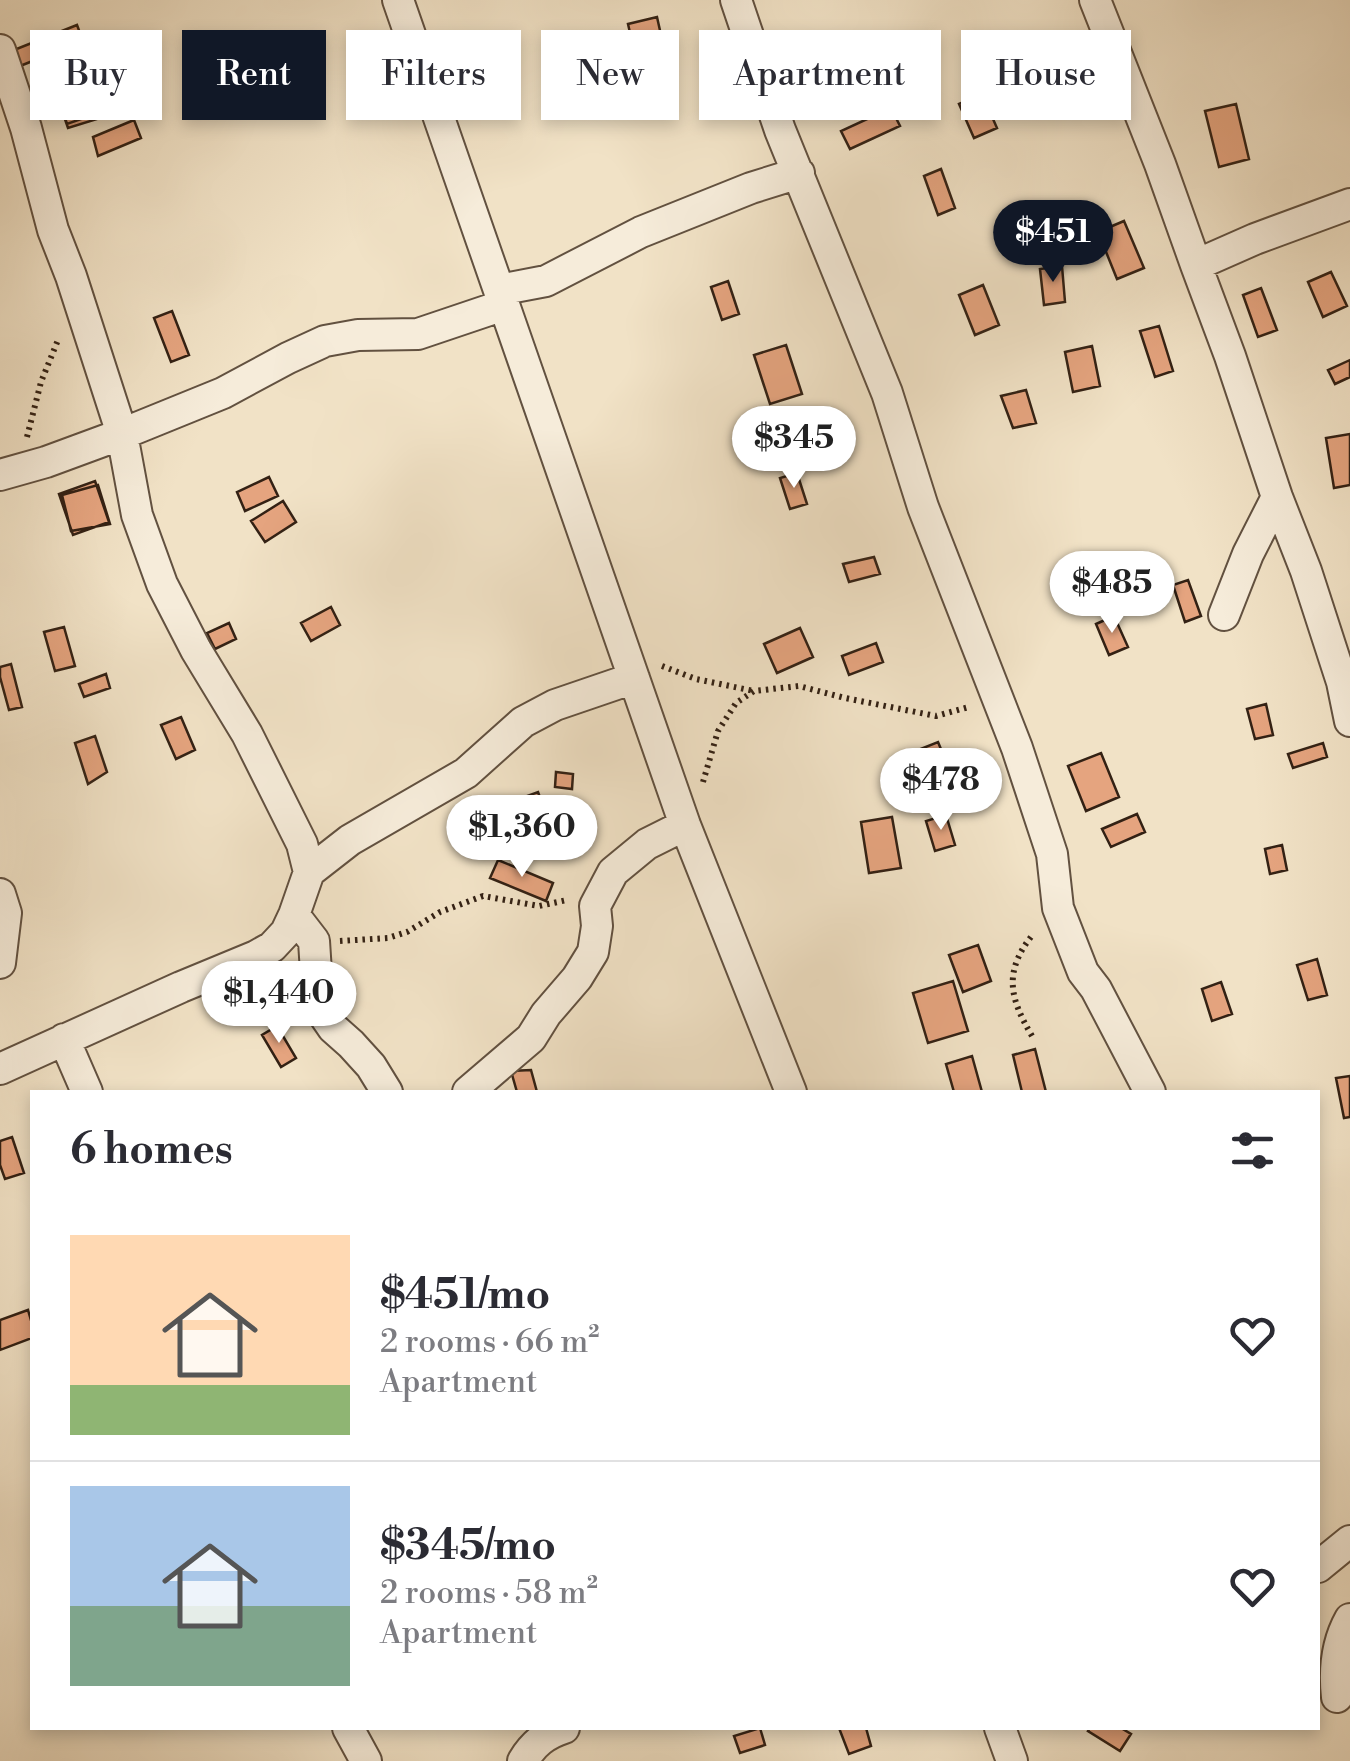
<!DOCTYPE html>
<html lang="en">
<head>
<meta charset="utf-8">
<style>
  :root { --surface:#fff; --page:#f7f7f7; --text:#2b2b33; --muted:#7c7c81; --line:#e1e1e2; --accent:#111827 }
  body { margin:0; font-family:"Libre Bodoni",serif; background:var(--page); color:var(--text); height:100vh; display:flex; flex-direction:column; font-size:38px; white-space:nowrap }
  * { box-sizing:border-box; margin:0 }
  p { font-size:32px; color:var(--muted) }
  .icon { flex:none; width:55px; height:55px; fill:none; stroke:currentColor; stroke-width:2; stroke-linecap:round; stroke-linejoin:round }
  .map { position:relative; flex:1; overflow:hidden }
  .details { position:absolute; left:30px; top:1090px; width:1290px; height:640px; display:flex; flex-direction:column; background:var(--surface); border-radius:0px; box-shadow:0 5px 15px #0003 }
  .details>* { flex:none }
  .top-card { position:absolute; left:30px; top:30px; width:1290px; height:90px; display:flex; gap:20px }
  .price { position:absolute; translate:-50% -85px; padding:0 22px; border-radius:35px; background:#fff; color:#222; font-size:32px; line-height:65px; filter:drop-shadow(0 2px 5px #0008) }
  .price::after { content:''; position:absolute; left:50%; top:60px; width:30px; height:22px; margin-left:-15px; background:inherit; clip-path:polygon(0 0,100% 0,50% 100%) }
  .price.on { background:var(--accent); color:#fff }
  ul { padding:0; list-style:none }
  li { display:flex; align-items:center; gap:30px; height:250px; padding:0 40px }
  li+li { border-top:2px solid var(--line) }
  li span { display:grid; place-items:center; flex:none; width:280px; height:200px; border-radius:0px; color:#555 }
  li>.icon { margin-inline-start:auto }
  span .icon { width:120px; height:120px; fill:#fffc; stroke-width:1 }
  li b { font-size:42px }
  h2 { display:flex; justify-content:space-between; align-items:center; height:120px; padding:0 40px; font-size:42px }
  .pill { padding:0 35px; border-radius:0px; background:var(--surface); box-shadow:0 5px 15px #0003; font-size:35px; line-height:90px }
  .pill.on { background:var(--accent); color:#fff }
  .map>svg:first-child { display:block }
  .building { fill:#e5a47f; stroke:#332114; stroke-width:2.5 }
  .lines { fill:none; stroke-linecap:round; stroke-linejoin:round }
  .street-casing { stroke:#625140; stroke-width:34 }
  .path { stroke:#332114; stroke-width:6; stroke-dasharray:2.5 5; stroke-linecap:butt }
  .street { stroke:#f6ecda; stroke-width:30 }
</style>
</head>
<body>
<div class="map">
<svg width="1350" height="1761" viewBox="0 0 1350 1761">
  <rect width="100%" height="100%" fill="#f1e2c6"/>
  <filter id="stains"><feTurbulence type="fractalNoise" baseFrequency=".002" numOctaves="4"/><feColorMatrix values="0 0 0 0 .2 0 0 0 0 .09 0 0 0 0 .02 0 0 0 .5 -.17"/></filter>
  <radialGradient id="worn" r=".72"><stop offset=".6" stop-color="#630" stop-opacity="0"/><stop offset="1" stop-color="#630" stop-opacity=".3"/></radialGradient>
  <path class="building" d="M657,17L667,62L638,68L628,24Z
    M77,25L83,41L20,66L14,50Z
    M866,47L881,97L845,108L829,58Z
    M91,60L107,110L67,124L50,74Z
    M91,61L110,115L68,128L49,73Z
    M982,94L997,128L974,138L959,104Z
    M1236,104L1249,159L1219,167L1205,111Z
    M891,108L900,126L850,149L841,131Z
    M134,120L141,138L98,156L93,137Z
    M941,169L955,208L938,215L924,176Z
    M1124,221L1144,268L1117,279L1098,232Z
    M1062,266L1065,302L1044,305L1040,269Z
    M1331,272L1347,306L1323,317L1308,282Z
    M728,281L739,314L722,320L711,287Z
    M983,285L999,325L975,335L959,295Z
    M1261,288L1277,330L1258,337L1243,295Z
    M172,311L189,355L171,362L154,318Z
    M1159,326L1173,371L1155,377L1140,331Z
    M786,345L802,394L770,404L754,355Z
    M1092,346L1100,386L1073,392L1065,352Z
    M1350,360V377L1335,384L1328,370Z
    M1026,390L1036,423L1013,428L1001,396Z
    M1350,434V485L1334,488L1326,438Z
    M797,473L807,504L790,509L780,478Z
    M269,477L278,496L245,511L237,492Z
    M95,481L109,522L73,535L59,494Z
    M98,485L110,524L71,531L62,495Z
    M283,501L296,522L265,542L251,521Z
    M874,557L880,574L849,582L843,564Z
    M1188,580L1201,616L1185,622L1173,585Z
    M331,607L340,625L311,641L301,623Z
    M1114,616L1128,647L1109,655L1096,624Z
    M229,623L236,639L215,649L207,633Z
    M64,627L75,666L55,671L44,632Z
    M800,628L813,657L777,673L764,644Z
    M876,643L883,662L849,675L842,656Z
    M11,664L22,707L9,710L0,677V667Z
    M106,674L110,688L84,697L79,684Z
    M1266,704L1273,735L1255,739L1247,709Z
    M181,717L195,750L176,759L161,725Z
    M95,736L107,772L88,784L75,743Z
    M938,742L943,754L913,765L908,754Z
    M1323,743L1327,757L1293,768L1288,754Z
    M1101,753L1119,797L1086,811L1068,766Z
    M556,772L573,774L572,789L555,787Z
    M538,792L555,839L537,846L519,799Z
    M1137,814L1145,832L1111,847L1102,829Z
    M946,815L955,845L935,851L926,821Z
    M892,817L901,868L869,873L861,822Z
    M1282,845L1287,870L1270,874L1265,849Z
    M498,860L553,883L546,901L490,878Z
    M978,945L991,981L963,992L949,955Z
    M1317,959L1327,995L1308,1000L1297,965Z
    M953,981L968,1031L928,1043L913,993Z
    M1221,982L1232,1014L1212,1021L1202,989Z
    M277,1026L296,1058L281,1067L262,1035Z
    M1035,1049L1046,1092H1022L1013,1055Z
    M972,1056L982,1092H954L946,1064Z
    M531,1070L537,1092H517L511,1071Z
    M1350,1076V1117L1344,1118L1336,1078Z
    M12,1137L24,1173L5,1179L0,1165V1141Z
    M28,1310L32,1324V1338L0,1350V1320Z
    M760,1728L765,1745L740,1753L734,1736Z
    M839,1728H866L871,1746L849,1754Z
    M1090,1728H1121L1131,1734L1120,1751L1088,1731Z"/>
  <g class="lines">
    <defs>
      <path id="street" d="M398,0L685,825L791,1092
        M736,0L780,130L887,393L923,507L1017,748L1052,854L1058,908L1083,972L1096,989L1150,1092
        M1095,0L1160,164L1196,265L1255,239L1350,204
        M0,50L26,128L53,230L71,276L122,434L46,462L0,475
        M1196,265L1230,356L1277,497L1306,571L1342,682L1350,721
        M499,290L546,281L641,232L751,188L799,173
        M1224,615L1248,554L1277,497
        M309,872L302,844L247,734L196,650L162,584L137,515L122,434L223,393L288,358L325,341L358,335L418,334L504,305
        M0,894L6,913L0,963
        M294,915L314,941L317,988L322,1012L333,1028L351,1044L371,1066L387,1092
        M64,1039L87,1092
        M0,1069L181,987L256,956L272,947L286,932L294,915L309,872L350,840L466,773L523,722L555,705L634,678
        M468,1092L531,1038L546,1014L577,978L593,952L597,926L595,906L613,872L647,844L685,825
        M1318,1567L1350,1541
        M1337,1697C1334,1670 1336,1644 1350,1619
        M348,1728L366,1761
        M1000,1728L1012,1761
        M523,1761C533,1744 545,1734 564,1728"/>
    </defs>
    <use href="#street" class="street-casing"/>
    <path class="path" d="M27,437L41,382L58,340
      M662,666L696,679L754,691
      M703,782L718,731L736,703L754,691L799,686L845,698L936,716L969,707
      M340,941L388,938L407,932L440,912L483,896L539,906L567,900
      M1032,1036C1009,997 1003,971 1034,933"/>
    <use href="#street" class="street"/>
  </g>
  <rect width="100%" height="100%" filter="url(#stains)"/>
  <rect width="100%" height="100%" fill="url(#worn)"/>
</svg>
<b class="price on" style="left:1053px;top:285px">$451</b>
<b class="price" style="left:794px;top:491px">$345</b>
<b class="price" style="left:1112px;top:636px">$485</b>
<b class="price" style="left:941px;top:833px">$478</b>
<b class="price" style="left:522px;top:880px">$1,360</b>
<b class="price" style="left:279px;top:1046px">$1,440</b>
<div class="top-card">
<a class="pill">Buy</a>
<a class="pill on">Rent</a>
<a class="pill">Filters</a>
<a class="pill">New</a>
<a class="pill">Apartment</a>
<a class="pill">House</a>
</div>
<section class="details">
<h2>6 homes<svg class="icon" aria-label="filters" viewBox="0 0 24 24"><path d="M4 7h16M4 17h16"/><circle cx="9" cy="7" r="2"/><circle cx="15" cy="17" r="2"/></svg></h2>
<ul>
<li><span style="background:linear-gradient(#ffd9b3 75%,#8fb573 0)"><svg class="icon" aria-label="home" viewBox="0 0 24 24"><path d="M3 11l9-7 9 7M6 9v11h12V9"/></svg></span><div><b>$451/mo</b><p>2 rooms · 66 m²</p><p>Apartment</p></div><svg class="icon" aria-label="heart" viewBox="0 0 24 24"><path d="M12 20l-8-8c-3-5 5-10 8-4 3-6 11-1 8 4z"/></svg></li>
<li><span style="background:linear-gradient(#a9c7e8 60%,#7fa58c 0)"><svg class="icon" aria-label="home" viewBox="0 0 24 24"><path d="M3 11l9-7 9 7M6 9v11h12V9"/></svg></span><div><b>$345/mo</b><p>2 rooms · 58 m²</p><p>Apartment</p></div><svg class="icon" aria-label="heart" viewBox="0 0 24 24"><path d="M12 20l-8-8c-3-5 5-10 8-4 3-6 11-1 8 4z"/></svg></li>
</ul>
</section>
</div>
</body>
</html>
